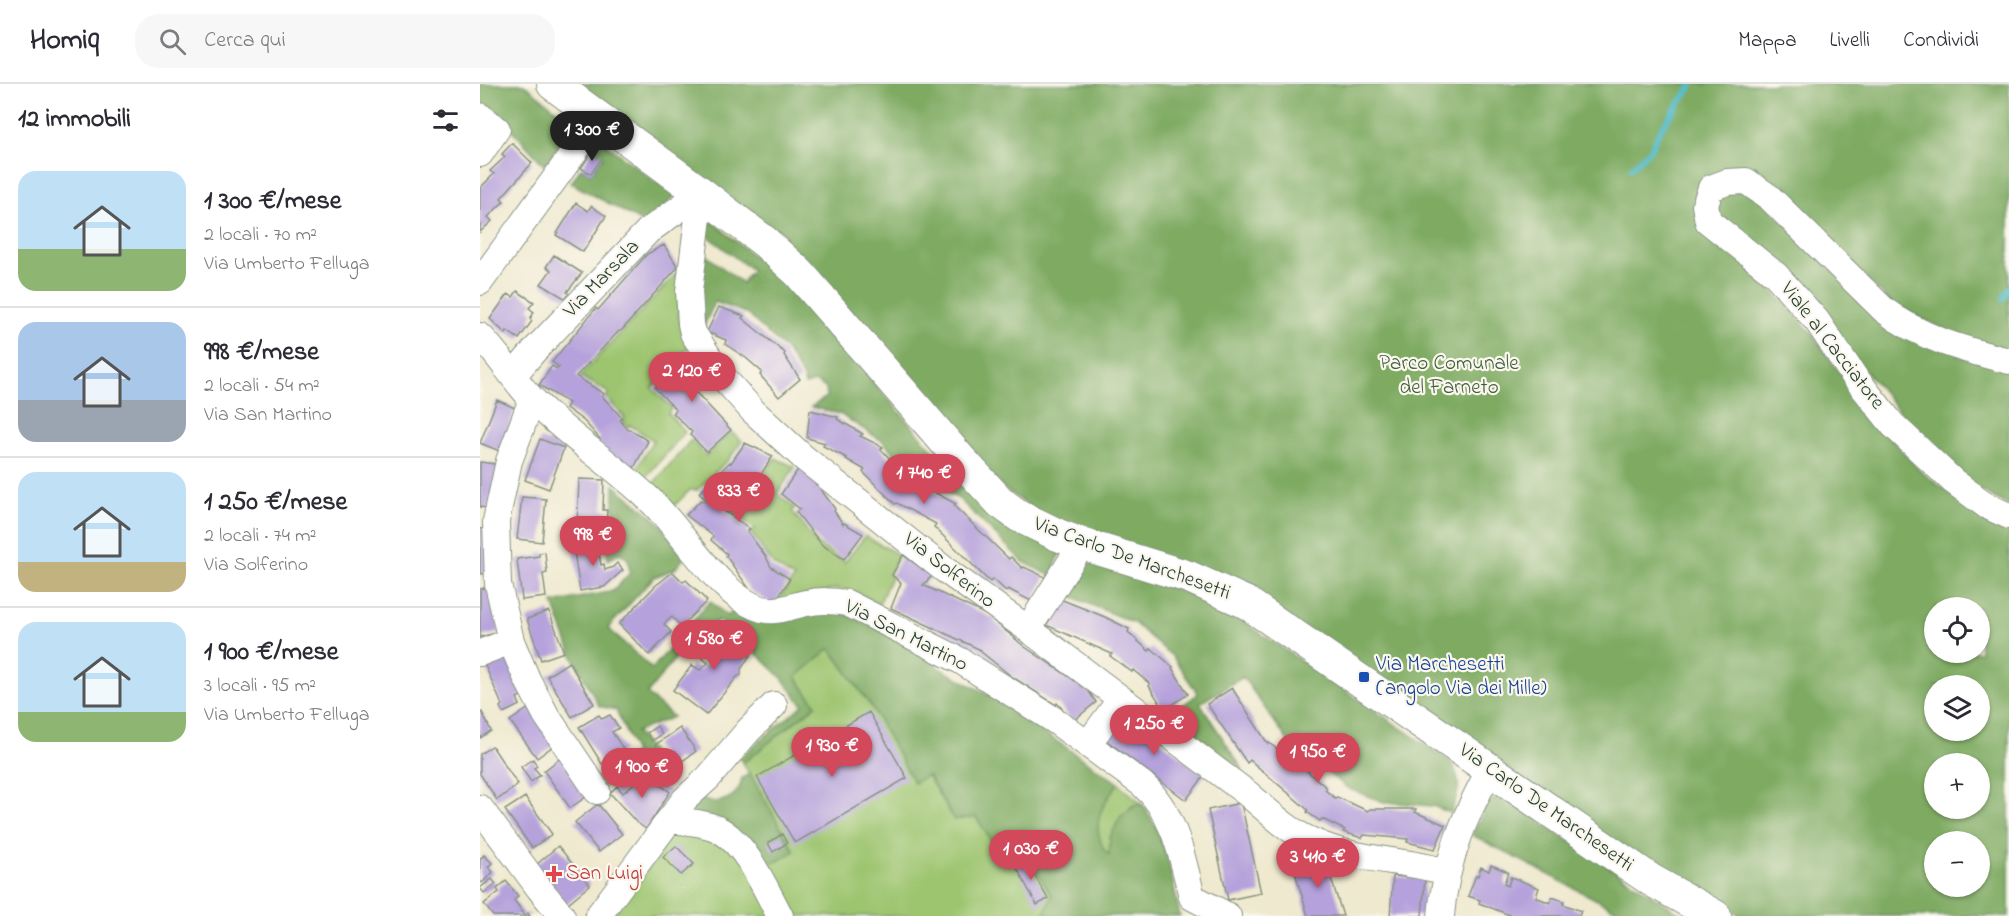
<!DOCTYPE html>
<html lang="it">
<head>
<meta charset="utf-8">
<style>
  :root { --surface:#fff; --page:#f7f7f7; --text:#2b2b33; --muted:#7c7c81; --line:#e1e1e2; --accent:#d1495b }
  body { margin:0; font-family:"Indie Flower",sans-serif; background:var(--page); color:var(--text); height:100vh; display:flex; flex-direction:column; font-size:22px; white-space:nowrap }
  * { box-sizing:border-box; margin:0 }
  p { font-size:20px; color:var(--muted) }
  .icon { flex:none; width:33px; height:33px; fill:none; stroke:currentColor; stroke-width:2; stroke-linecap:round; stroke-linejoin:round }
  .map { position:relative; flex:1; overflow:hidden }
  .details { display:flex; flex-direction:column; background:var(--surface); width:480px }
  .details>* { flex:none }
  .tools { position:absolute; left:1444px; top:513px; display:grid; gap:12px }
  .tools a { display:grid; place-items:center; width:66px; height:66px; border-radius:50%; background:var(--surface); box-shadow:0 2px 4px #0004; font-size:30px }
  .price { position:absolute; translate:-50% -51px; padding:0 14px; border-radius:21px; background:var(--accent); color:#fff; font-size:20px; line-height:39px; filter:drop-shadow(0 2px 3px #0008) }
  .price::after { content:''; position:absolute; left:50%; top:36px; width:18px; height:14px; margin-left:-9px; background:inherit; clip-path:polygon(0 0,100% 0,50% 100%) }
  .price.active { background:#222; color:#fff }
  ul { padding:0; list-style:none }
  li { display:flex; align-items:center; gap:18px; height:150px; padding:0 18px }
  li+li { border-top:2px solid var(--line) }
  li span { display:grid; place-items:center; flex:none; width:168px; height:120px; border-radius:18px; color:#555 }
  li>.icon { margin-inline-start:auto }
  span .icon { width:72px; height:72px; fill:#fffc; stroke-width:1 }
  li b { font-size:26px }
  h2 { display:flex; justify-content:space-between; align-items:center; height:72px; padding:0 18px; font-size:26px }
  header { display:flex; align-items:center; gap:36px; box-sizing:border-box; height:84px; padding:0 30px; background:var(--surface); border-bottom:2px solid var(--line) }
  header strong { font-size:28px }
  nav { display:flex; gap:33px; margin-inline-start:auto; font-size:21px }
  .search { width:420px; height:54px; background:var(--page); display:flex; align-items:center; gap:15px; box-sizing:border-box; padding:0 21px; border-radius:24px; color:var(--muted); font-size:22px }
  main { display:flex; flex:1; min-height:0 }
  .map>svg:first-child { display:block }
  .green { fill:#9dc570; stroke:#5e8152; stroke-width:1.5 }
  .forest { fill:#7eaa62; stroke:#4e744b; stroke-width:1.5; fill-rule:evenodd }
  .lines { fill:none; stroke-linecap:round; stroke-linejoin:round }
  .stream { stroke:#53bece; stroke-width:5 }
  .building { fill:#b5a1db }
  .minor-casing { stroke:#879382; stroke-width:28 }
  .major-casing { stroke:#879382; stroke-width:34 }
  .minor { stroke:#fff; stroke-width:26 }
  .major { stroke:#fff; stroke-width:32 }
  .transit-dot { fill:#1a4fb4; stroke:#fbf7ec; stroke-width:2 }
  .health-dot { fill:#e0444e; stroke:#fbf7ec; stroke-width:2 }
  .labels { text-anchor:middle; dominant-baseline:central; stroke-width:4.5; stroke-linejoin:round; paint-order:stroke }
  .street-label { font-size:21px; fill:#1f3d34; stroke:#fbf7ec }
  .park-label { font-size:21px; fill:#3e5f43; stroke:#fbf7ec }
  .transit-label { font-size:21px; fill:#164399; stroke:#fbf7ec; text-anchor:start }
  .health-label { font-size:21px; fill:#be3a42; stroke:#fbf7ec; text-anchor:start }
</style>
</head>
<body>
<header>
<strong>Homiq</strong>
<div class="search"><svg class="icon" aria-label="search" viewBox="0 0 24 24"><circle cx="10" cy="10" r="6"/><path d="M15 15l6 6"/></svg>Cerca qui</div>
<nav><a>Mappa</a><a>Livelli</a><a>Condividi</a></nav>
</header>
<main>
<section class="details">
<h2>12 immobili<svg class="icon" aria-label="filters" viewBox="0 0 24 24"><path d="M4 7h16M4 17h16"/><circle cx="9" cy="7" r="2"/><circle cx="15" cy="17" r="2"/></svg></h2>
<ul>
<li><span style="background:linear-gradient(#bfe0f5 65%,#8fb573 0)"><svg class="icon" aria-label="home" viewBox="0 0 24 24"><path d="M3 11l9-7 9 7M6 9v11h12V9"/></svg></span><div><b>1 300 €/mese</b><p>2 locali · 70 m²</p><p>Via Umberto Felluga</p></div></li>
<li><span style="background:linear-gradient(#a9c7e8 65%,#9aa5b1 0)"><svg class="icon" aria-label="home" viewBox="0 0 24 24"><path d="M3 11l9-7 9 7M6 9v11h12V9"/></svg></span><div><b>998 €/mese</b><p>2 locali · 54 m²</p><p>Via San Martino</p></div></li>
<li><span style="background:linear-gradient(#bfe0f5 75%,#c2b280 0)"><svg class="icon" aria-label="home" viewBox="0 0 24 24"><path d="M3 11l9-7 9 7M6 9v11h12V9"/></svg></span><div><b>1 250 €/mese</b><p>2 locali · 74 m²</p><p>Via Solferino</p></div></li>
<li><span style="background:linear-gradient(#bfe0f5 75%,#8fb573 0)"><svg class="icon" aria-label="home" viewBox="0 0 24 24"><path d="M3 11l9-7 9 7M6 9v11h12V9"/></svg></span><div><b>1 900 €/mese</b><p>3 locali · 95 m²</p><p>Via Umberto Felluga</p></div></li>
</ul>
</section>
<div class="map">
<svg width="1529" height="832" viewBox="0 0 1529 832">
  <rect width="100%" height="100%" fill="#fbf7ec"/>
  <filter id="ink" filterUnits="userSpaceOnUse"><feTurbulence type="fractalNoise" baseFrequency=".0167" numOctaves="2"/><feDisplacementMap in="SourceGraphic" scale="12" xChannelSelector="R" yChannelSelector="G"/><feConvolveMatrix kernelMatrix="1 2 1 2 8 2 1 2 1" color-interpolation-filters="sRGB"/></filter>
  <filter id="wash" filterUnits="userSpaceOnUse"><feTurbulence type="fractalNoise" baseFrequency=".008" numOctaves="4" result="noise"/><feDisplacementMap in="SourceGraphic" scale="24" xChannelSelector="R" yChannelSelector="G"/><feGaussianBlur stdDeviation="1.35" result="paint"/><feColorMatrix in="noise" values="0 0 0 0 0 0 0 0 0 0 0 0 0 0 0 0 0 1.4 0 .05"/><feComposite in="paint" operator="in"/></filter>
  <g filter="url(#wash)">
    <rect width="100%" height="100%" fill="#efe9cf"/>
    <path class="green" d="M199,187V234L208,265L185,280L188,287L172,304L192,324L188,329L205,348L165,394L156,386L173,356L150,341L148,343L143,336L145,334L126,313L129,309L100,292Z
      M251,348L262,357L249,375L217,406H210L194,422L172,401L211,356L226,372Z
      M295,374L315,383L297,410L315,424L312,427L338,461L365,478L385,452L419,471L409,491L411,493L399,520L368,506L355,505L297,518L314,494L294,481L271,449L275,445L248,426L278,398Z
      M350,564L391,622L434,698L447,691L474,736L496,733L517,766L546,769L572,812L563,832H129L188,750L217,746L282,780L314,767L263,679L336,621L316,593Z
      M638,699L664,722L656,720L650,723L630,772C618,763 614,741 620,727C624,717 632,708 638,699Z"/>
    <path class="forest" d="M0,0H44L95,41L64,81L31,45L0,23Z
      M94,0H1529V267L1481,254L1410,218L1275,85L1242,86L1220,108L1276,189L1331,248L1385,325L1440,387L1487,422L1529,446V832H1264L1252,828L1195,799L899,597L574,438L525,406L396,260ZM1455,524H1500V568H1455ZM1455,602H1500V646H1455ZM1455,680H1500V724H1455ZM1455,758H1500V802H1455Z
      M120,56L195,112L166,140L91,99L101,84L111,90L123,73L113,66Z
      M1262,106L1282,116L1352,187L1529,285V422L1491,401L1439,351L1369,267L1234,126L1241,110Z
      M227,133L307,200L496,415L581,467L571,492L543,478L479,415L431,390L404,358L360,330L331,323L347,313L346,304L335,298L325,301L323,293L307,267L266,229L235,218L224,242L220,224L222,168L262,199L272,186L226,151Z
      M134,401L180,439L204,474L195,485L174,493L128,544L172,585L230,517L247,532L258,524L360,528L454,569L457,583L509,611L638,699C626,717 613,732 620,755C622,762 623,766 629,771L630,753L641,732L657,720L664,722L678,746L689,779L700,832H563L572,812L546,769L517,766L496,733L474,736L448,691L434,699L391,622L350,564L316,593L336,621L263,679L259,674L323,621L301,593L276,569L263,551L237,536L213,566L201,567L167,610L193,633L156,648L173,669L123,704L116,693L155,669L136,626L119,622L92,571L73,519L133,507L150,489L148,475L140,469L128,476L125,448L134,443Z
      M606,478L687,502L740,522L971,678C983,700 979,706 971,729L953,722L904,718L869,705L808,657L763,593L720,619L763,686L690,630L718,610L693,573L654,539L585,510Z
      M270,690L314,767L298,777L282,780L203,729L220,714C238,723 259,715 262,694Z
      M1018,714L1027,716L1204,832H1148L992,751L1009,716Z"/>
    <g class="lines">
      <path class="stream" d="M1151,84L1170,66L1180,46L1213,0
        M1523,215L1529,204"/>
    </g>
    <g id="blocks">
      <path class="building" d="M32,59L52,79L21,114L24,117L8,133L12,137L0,148V104L14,90L10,87L25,73L22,70Z
        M113,66L123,72L111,90L101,84Z
        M96,119L108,127L111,122L126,132L103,168L76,151Z
        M184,161L198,183L141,247H139L96,292L124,310L122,312L142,334L140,336L148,346L149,345L168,357L154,384L128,369L117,357L120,355L104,337L86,324L89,319L59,301L72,282L77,285L79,283L72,278L116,224L118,226L167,170Z
        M74,171L102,189L87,208L89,210L86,215L61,200L71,186L66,183Z
        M37,207L54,218L49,224L54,228L50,235L52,237L39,255L27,247L26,250L10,235L28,210L33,213Z
        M239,223L264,232L262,234L305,269L304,271L320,295L299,313L280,291L282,288L266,274L245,260L246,256L227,248Z
        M209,269L224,292L212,304L251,346L227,368L210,351L212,348L193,329L196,326L175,304L192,287L189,282Z
        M17,316L35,324L22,368L0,359Z
        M330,326L358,333L357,335L383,350L380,352L403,363L401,365L432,399L434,397L476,420L474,422L529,475L531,473L542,484L544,483L565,493L553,518L528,505L526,507L513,495L510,498L454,443L456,440L417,419L415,420L383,388L385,386L366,375L367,374L343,362L345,359L327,354Z
        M60,355L84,364L69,405L45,396Z
        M265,359L293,372L277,396L243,426L270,445L267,447L286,473L291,483L310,495L293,521L270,506L246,472L247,470L231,456L233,452L206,431L221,416L224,418L226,416L219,409L250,378L251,379Z
        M0,378L22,381L14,425L0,423Z
        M319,384L342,401L339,403L355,425L354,427L363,440L364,439L383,450L364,475L342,461L316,428L320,425L301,410Z
        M99,395L124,396L123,426H127L126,441L121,440V444L97,443Z
        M42,413L66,415L62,458L37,455Z
        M7,444L10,489L0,490V445Z
        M117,457L121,481L124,480L125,486L133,483L137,479L143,486L124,503L100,507L93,461Z
        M65,468L67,489L63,490L66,513L42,516L37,475L59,472V469Z
        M423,471L452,492L443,501L515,535L514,537L545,563L597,598L600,595L616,618L593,637L577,619L576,621L531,592L500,567L501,566L411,524L421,499L412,491Z
        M193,488L203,498L206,496L227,517L201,542L192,533L184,540L191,548L169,571L139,540L175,502Z
        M9,503L20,548L0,553V505Z
        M580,515L625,533L649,545L648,548L669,567L671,564L693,583L692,584L708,610L684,626L669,602L670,600L653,586L652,588L630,572L632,570L566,541Z
        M69,527L84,568L61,576L47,535Z
        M242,542L263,559L261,562L271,570L261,585V591L257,593L226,631L193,606L212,581L220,586L228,579L218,570Z
        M26,569L48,608L37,614L40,621L23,629L20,623L22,621L4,579Z
        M89,578L114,620L92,633L67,592Z
        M752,604L788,660L789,659L805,671L806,669L847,704L845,706L855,714L857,713L888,727L890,725H936L935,728L965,741L955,765L927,758L928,755L884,751L882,754L863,748L865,746L842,735L840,737L827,728L828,726L771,677L770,676L767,679L727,620Z
        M52,622L77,659L57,674L30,637Z
        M2,628L11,647L0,654V630Z
        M389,628L427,694L315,759L277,693Z
        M642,628L725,691L706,716L623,654Z
        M119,631L122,635L130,631L139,644L132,648L144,666L122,680L99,643Z
        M177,642L182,650L172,657L167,649Z
        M200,644L216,667L201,678L198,674L188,681L175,661Z
        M12,662L38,701L17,716L0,690V670Z
        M83,672L110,710L90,724L64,687Z
        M53,675L57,682L54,684L60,691L51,698L41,683Z
        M167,687L172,695L190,708L166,745L156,738L130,709L137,702L143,709L158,696L155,692Z
        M45,713L72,750L52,764L25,726Z
        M761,719L781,809L748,816L728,726Z
        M118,720L142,750L119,768L95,738Z
        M302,750L307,759L293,768L288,759Z
        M78,762L110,801L87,820L56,781Z
        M196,762L214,780L201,791L183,773Z
        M4,771L12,779L8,783L13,788L2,799L0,797V775Z
        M844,772L863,832H828L813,782Z
        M544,773L568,815L557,821L534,779Z
        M1011,781L1028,788L1024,800L1028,802L1031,793L1059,804L1056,813L1070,819L1072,813L1084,817L1083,820L1101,827L1099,832H1032L999,819L1000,816L988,812L996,791L998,792L1001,783L1009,787Z
        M913,792L945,795L942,832H910Z
        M12,795L16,800L4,809L0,804Z
        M26,797L38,812L34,816L45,831L48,829L50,832H13L4,820L19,808L17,805Z"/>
    </g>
  </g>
  <g filter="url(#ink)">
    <use href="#blocks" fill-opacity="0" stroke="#879382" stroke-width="1.5"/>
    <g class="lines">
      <defs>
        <path id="minor" d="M0,32L17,45L0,70
          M221,109L209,207L211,240L213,249L240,290L273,327L324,374L465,486L548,545L768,710C788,727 808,747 832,757C875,777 923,775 967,788
          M0,198L119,34
          M0,252C19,271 33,295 52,315C88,352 132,380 169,415C201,444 241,515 282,525C298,529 311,522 326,519C341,516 352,517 367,519L481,577L574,636L662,700C695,729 702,773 712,813L748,832
          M1529,277C1485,266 1440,254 1404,226L1289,113L1266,97L1247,98L1231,104L1225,121L1228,137L1296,191L1337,237L1374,292L1413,341L1473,397L1507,422L1529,432
          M33,292L54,267L168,147L221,109
          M52,315L29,377L16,437L18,500L31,557L47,595L66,631L117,707
          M548,545L602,460
          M0,569L31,557
          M608,660L640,616
          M0,724L59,804L82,832
          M189,736C206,738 228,738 243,748C268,764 286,806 300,832
          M118,832L205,715L228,694L268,647L294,621
          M961,832C965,779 984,732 1010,686"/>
        <path id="major" d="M73,0L221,109L285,158L319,189L482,377L521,419L539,432L578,451L602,460L709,493L767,519L1171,796L1235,832"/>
      </defs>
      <use href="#minor" class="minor-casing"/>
      <use href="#major" class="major-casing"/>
      <use href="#minor" class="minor"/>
      <use href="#major" class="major"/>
    </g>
  </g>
  <rect class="transit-dot" x="878" y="587" width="12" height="12" rx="3"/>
  <path class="health-dot" d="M71 781h6v6h6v6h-6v6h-6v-6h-6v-6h6z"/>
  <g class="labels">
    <g class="street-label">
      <text transform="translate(122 195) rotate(-46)">Via Marsala</text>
      <text transform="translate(1352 262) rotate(52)">Viale al Cacciatore</text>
      <text transform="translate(652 475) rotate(20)">Via Carlo De Marchesetti</text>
      <text transform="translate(469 487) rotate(38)">Via Solferino</text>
      <text transform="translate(426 552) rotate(27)">Via San Martino</text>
      <text transform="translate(1066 724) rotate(35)">Via Carlo De Marchesetti</text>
    </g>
    <g class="park-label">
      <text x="969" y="280">Parco Comunale<tspan x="969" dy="24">del Farneto</tspan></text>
    </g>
    <g class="transit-label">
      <text x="896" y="581">Via Marchesetti<tspan x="896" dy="24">(angolo Via dei Mille)</tspan></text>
    </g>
    <g class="health-label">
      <text x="86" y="790">San Luigi</text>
    </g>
  </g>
</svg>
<div class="tools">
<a><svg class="icon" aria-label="locate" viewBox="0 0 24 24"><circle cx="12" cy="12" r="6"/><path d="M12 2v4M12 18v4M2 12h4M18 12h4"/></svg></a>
<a><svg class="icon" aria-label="layers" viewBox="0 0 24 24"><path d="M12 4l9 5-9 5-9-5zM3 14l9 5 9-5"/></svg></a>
<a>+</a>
<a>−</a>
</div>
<b class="price active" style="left:112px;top:78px">1 300 €</b>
<b class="price" style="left:212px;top:319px">2 120 €</b>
<b class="price" style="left:444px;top:421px">1 740 €</b>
<b class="price" style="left:259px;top:439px">833 €</b>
<b class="price" style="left:113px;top:483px">998 €</b>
<b class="price" style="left:234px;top:587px">1 580 €</b>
<b class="price" style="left:674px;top:672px">1 250 €</b>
<b class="price" style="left:352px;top:694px">1 930 €</b>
<b class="price" style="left:838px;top:700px">1 950 €</b>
<b class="price" style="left:162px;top:715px">1 900 €</b>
<b class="price" style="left:551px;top:797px">1 030 €</b>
<b class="price" style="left:838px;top:805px">3 410 €</b>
</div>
</main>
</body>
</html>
